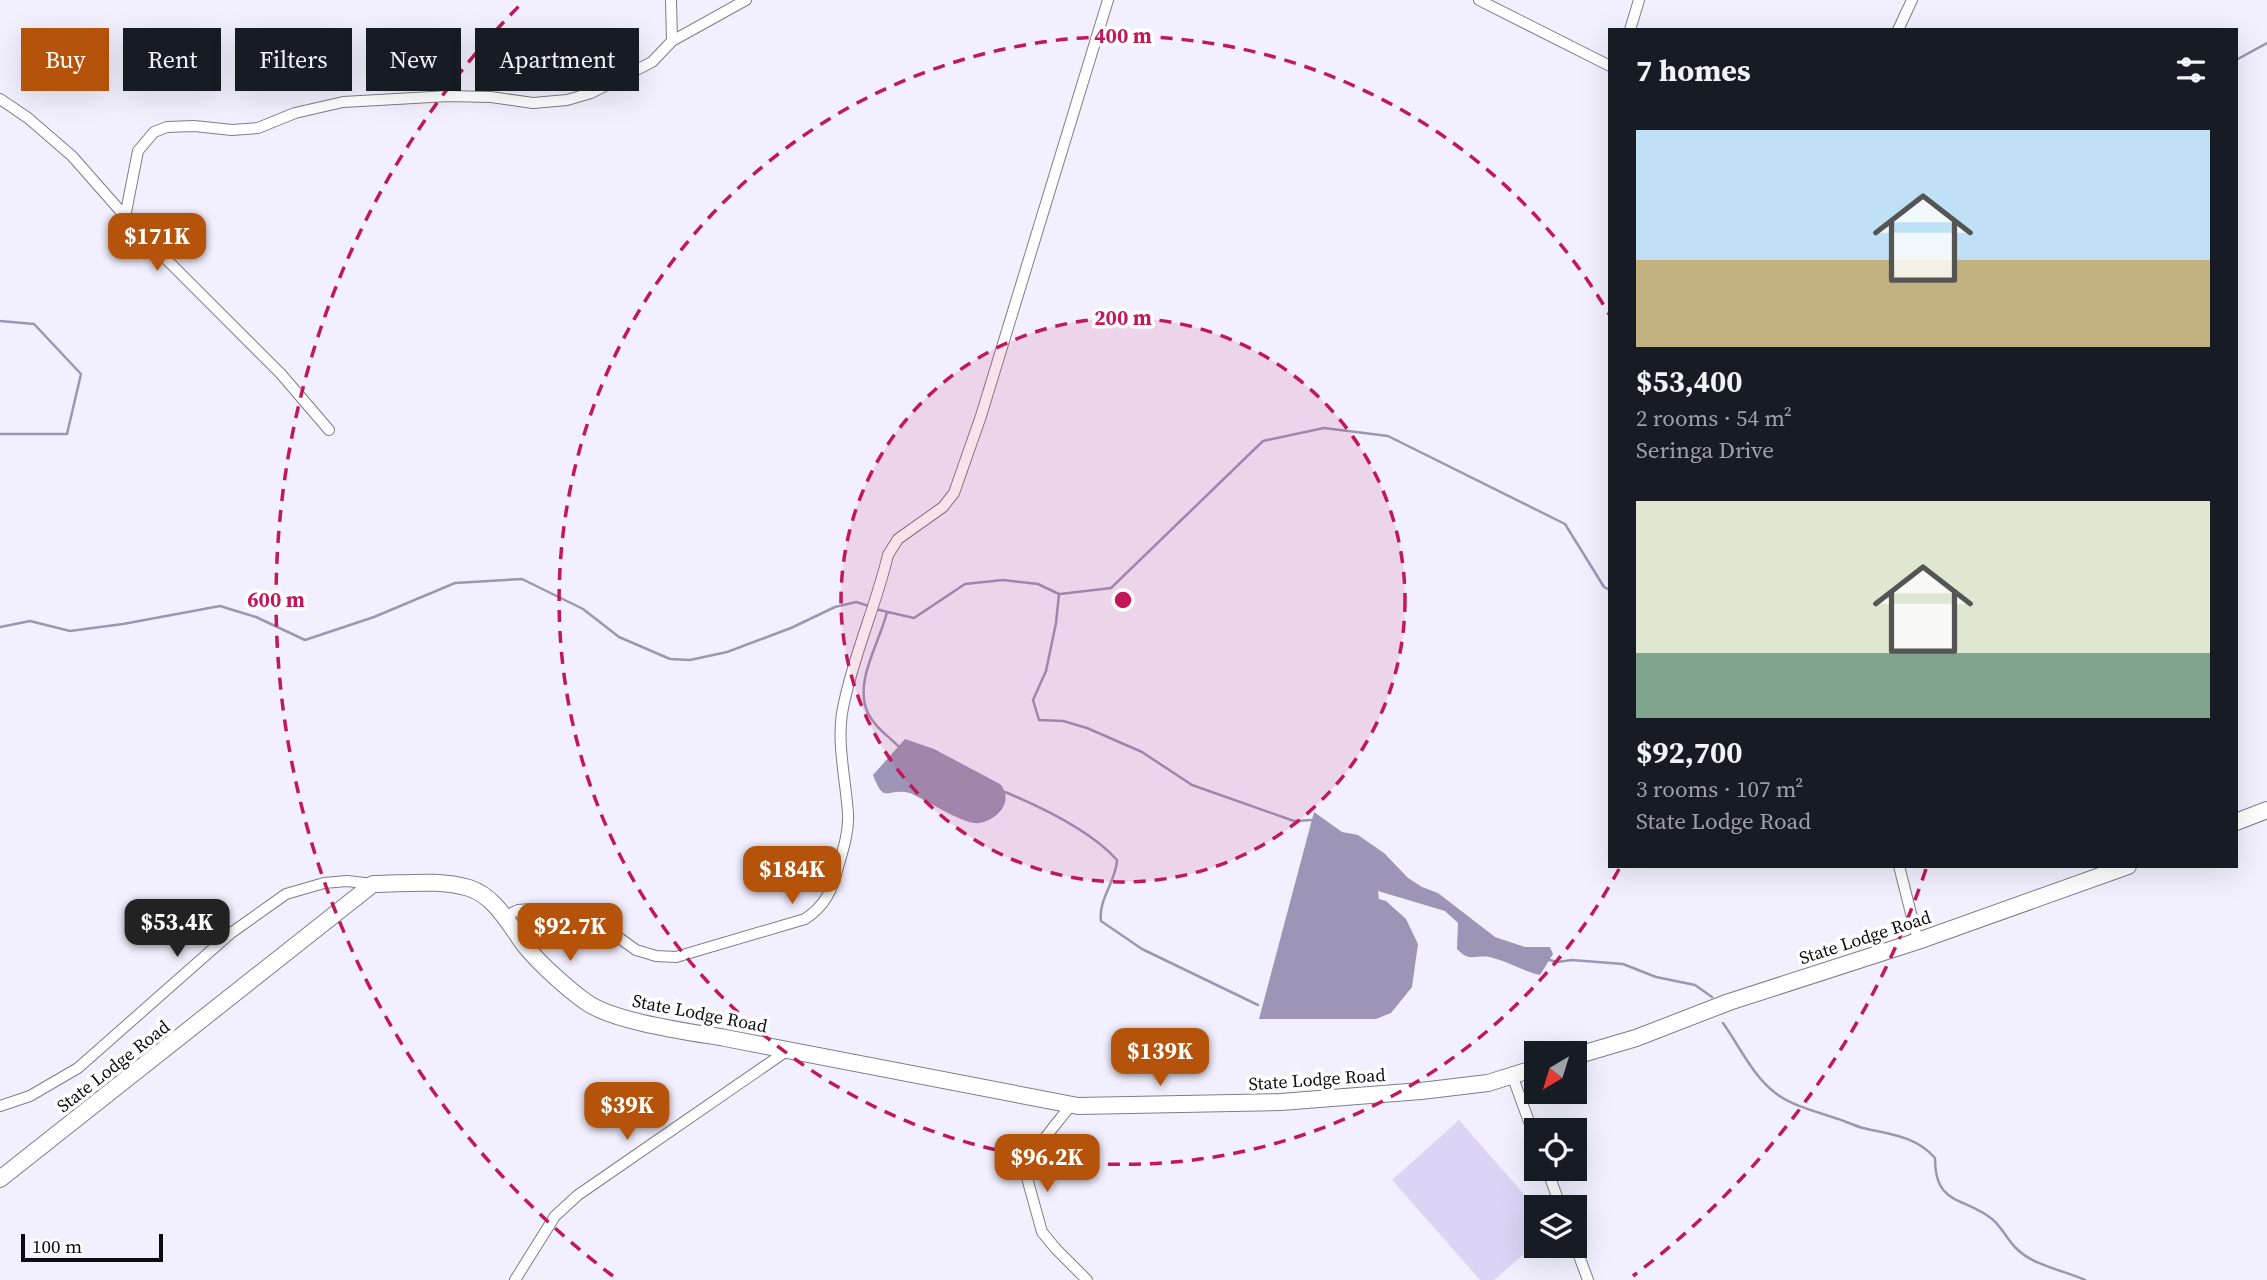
<!DOCTYPE html>
<html lang="en">
<head>
<meta charset="utf-8">
<style>
  :root { --surface:#171b24; --page:#20242c; --text:#f1f3f6; --muted:#9ea1a6; --accent:#b45309 }
  body { margin:0; font-family:"Source Serif 4",serif; background:var(--page); color:var(--text); height:100vh; display:flex; flex-direction:column; font-size:26px; white-space:nowrap }
  * { box-sizing:border-box; margin:0 }
  p { font-size:23px; color:var(--muted) }
  .icon { flex:none; width:38px; height:38px; fill:none; stroke:currentColor; stroke-width:2; stroke-linecap:round; stroke-linejoin:round }
  .map { position:relative; flex:1; overflow:hidden }
  .side { position:absolute; left:1608px; top:28px; width:630px; height:840px; display:flex; flex-direction:column; background:var(--surface); border-radius:0px; box-shadow:0 7px 28px #0002 }
  .side>* { flex:none }
  .guide { position:absolute; left:21px; top:28px; width:665px; height:63px; display:flex; gap:14px }
  .needle { width:46px; rotate:218deg }
  .controls { position:absolute; left:1524px; top:1041px; display:grid; gap:14px }
  .controls a { display:grid; place-items:center; width:63px; height:63px; border-radius:0px; background:var(--surface); box-shadow:0 7px 28px #0002; font-size:35px }
  .scale { position:absolute; left:21px; bottom:18px; width:142px; box-sizing:border-box; padding-left:7px; border:4px solid #0c0b11; border-top:0; font-size:19px; line-height:24px; white-space:nowrap; color:#0c0b11; -webkit-text-stroke:5px #fff; paint-order:stroke }
  .price { position:absolute; translate:-50% -60px; padding:0 16px; border-radius:14px; background:var(--accent); color:#fff; font-size:23px; line-height:46px; filter:drop-shadow(0 2px 4px #0008) }
  .price::after { content:''; position:absolute; left:50%; top:42px; width:21px; height:16px; margin-left:-10px; background:inherit; clip-path:polygon(0 0,100% 0,50% 100%) }
  .price.current { background:#222; color:#fff }
  ul { padding:0; list-style:none }
  li { display:grid; align-content:center; gap:14px; height:371px; padding:0 28px }
  li span { display:grid; place-items:center; height:217px; border-radius:0px; color:#555 }
  li>.icon { margin-inline-start:auto }
  span .icon { width:126px; height:126px; fill:#fffc; stroke-width:1 }
  li b { font-size:30px }
  h2 { display:flex; justify-content:space-between; align-items:center; height:84px; padding:0 28px; font-size:30px }
  .pill { padding:0 24px; border-radius:0px; background:var(--surface); box-shadow:0 7px 28px #0002; font-size:24px; line-height:63px }
  .pill.current { background:var(--accent); color:#fff }
  .map>svg:first-child { display:block }
  .green { fill:#dbd4f4 }
  .water { fill:#9c95b6 }
  .lines { fill:none; stroke-linecap:round; stroke-linejoin:round }
  .stream { stroke:#9c95b6; stroke-width:2.5 }
  .street-casing { stroke:#7f7c8b; stroke-width:12 }
  .secondary-casing { stroke:#7f7c8b; stroke-width:18 }
  .street { stroke:#fff; stroke-width:10 }
  .secondary { stroke:#fff; stroke-width:16 }
  .ring { fill:none; stroke:#c2185b; stroke-width:3.5; stroke-dasharray:12 9 }
  .labels { text-anchor:middle; dominant-baseline:central; stroke-width:7; stroke-linejoin:round; paint-order:stroke }
  .street-label { font-size:18px; fill:#0c0b11; stroke:#fff }
  .centre { fill:#c2185b; stroke:#fff; stroke-width:3.5 }
  .ring-label { font-size:21px; text-anchor:middle; font-weight:bold; fill:#c2185b; stroke:#fff; stroke-width:7; stroke-linejoin:round; paint-order:stroke }
</style>
</head>
<body>
<div class="map">
<svg width="2267" height="1280" viewBox="0 0 2267 1280">
  <rect width="100%" height="100%" fill="#f2f0fe"/>
  <path class="green" d="M1459,1120L1536,1208V1244L1494,1280H1480L1392,1180Z"/>
  <path class="water" d="M905,739L934,749L1000,784C1017,803 992,825 974,823C961,822 925,800 910,793C886,787 885,806 873,775Z
    M1314,812L1342,832L1358,835L1384,853L1408,878L1422,887L1438,893L1495,937L1525,947H1550L1553,954L1540,975C1523,971 1509,962 1493,958C1477,953 1471,964 1457,949L1458,923L1445,911L1378,891L1379,899L1386,901L1406,919L1418,944L1412,987L1391,1013L1376,1019H1259Z"/>
  <g class="lines">
    <path class="stream" d="M2236,60L2267,43
      M0,321L34,324L81,374L67,434H0
      M1060,594L1111,588L1263,441L1324,428L1388,436L1565,524L1604,587L1610,590
      M875,609L914,618L965,584L1003,580L1038,584L1059,594L1056,623L1046,671L1033,700L1039,720L1063,721L1087,728L1142,752L1192,785L1294,821L1312,820
      M887,612C880,642 853,683 868,713C875,728 890,737 901,749
      M0,627L30,621L70,631L123,624L220,606L256,617L305,640L374,617L455,583L522,579L583,609L619,637L670,659L690,660L727,652L791,628L835,607L856,602L869,606
      M1005,792C1041,807 1091,831 1117,860C1116,882 1098,899 1101,921L1142,949L1258,1005
      M1546,959L1557,962L1572,960L1623,964L1656,977L1695,985L1712,997
      M1723,1023C1740,1047 1753,1077 1778,1095C1794,1106 1814,1111 1832,1117C1843,1120 1852,1125 1863,1128C1889,1134 1916,1136 1935,1158C1935,1206 1963,1196 1992,1219C2003,1228 2007,1240 2017,1249C2034,1266 2063,1270 2085,1280"/>
    <defs>
      <path id="street" d="M671,0L672,41
        M1479,0L1610,66
        M1630,30L1639,0
        M1898,30L1912,0
        M0,99L28,118L72,156L138,231L281,374L329,430
        M125,217L138,151L154,132L167,127L194,126L232,130L258,128L295,113L343,102L449,96L491,97L533,103L567,100L591,93L652,62L672,41L746,0
        M1899,866L1918,941
        M506,916L518,910L531,909L581,914L590,917L636,950L656,956L676,957L805,919C825,906 833,889 838,867C843,850 849,832 848,814C846,781 836,741 843,708C853,656 876,606 888,555L898,539L943,507L954,493L981,416L1108,0
        M1512,1075L1536,1141
        M1071,1105C1057,1124 1028,1153 1027,1178L1042,1232L1056,1249L1087,1280
        M0,1106L30,1096L78,1068L231,933L286,894L324,883L347,881L373,884
        M1547,1169L1561,1208
        M1575,1245L1588,1280
        M515,1280L555,1216L578,1195L788,1050"/>
      <path id="secondary" d="M2236,822L2267,810
        M1575,1056L1636,1038L1729,1002L1918,941L2128,866
        M0,1179L373,884C404,884 439,879 469,888C497,897 510,927 527,948C540,964 569,990 586,1002C614,1022 690,1032 725,1038L1078,1106L1281,1102L1421,1091L1488,1083L1536,1068"/>
    </defs>
    <use href="#street" class="street-casing"/>
    <use href="#secondary" class="secondary-casing"/>
    <use href="#street" class="street"/>
    <use href="#secondary" class="secondary"/>
  </g>
  <circle cx="1123" cy="600" r="282" fill="#c2185b" fill-opacity=".12"/>
  <g class="ring">
    <circle cx="1123" cy="600" r="282"/>
    <path d="M1619 869A564 564 0 1 1 1609 314"/>
    <path d="M1926 869A847 847 0 0 1 1633 1276M613 1276A847 847 0 0 1 524 1"/>
  </g>
  <g class="labels">
    <g class="street-label">
      <text transform="translate(1865 937) rotate(-18)">State Lodge Road</text>
      <text transform="translate(700 1013) rotate(11)">State Lodge Road</text>
      <text transform="translate(113 1066) rotate(-38)">State Lodge Road</text>
      <text transform="translate(1317 1079) rotate(-4)">State Lodge Road</text>
    </g>
  </g>
  <circle cx="1123" cy="600" r="10" class="centre"/>
  <g class="ring-label">
    <text x="1123" y="43">400 m</text>
    <text x="1123" y="325">200 m</text>
    <text x="276" y="607">600 m</text>
  </g>
</svg>
<div class="controls">
<a><svg class="needle" viewBox="-14 -14 28 28"><path d="M0-13l5 13h-10z" fill="#e53935"/><path d="M0 13l5-13h-10z" fill="#9ea1a6"/></svg></a>
<a><svg class="icon" aria-label="locate" viewBox="0 0 24 24"><circle cx="12" cy="12" r="6"/><path d="M12 2v4M12 18v4M2 12h4M18 12h4"/></svg></a>
<a><svg class="icon" aria-label="layers" viewBox="0 0 24 24"><path d="M12 4l9 5-9 5-9-5zM3 14l9 5 9-5"/></svg></a>
</div>
<div class="scale">100 m</div>
<b class="price" style="left:157px;top:273px">$171K</b>
<b class="price" style="left:792px;top:906px">$184K</b>
<b class="price current" style="left:177px;top:959px">$53.4K</b>
<b class="price" style="left:570px;top:963px">$92.7K</b>
<b class="price" style="left:1160px;top:1088px">$139K</b>
<b class="price" style="left:627px;top:1142px">$39K</b>
<b class="price" style="left:1047px;top:1194px">$96.2K</b>
<div class="guide">
<a class="pill current">Buy</a>
<a class="pill">Rent</a>
<a class="pill">Filters</a>
<a class="pill">New</a>
<a class="pill">Apartment</a>
</div>
<section class="side">
<h2>7 homes<svg class="icon" aria-label="filters" viewBox="0 0 24 24"><path d="M4 7h16M4 17h16"/><circle cx="9" cy="7" r="2"/><circle cx="15" cy="17" r="2"/></svg></h2>
<ul>
<li><span style="background:linear-gradient(#bfe0f5 60%,#c2b280 0)"><svg class="icon" aria-label="home" viewBox="0 0 24 24"><path d="M3 11l9-7 9 7M6 9v11h12V9"/></svg></span><div><b>$53,400</b><p>2 rooms · 54 m²</p><p>Seringa Drive</p></div></li>
<li><span style="background:linear-gradient(#dfe7d0 70%,#7fa58c 0)"><svg class="icon" aria-label="home" viewBox="0 0 24 24"><path d="M3 11l9-7 9 7M6 9v11h12V9"/></svg></span><div><b>$92,700</b><p>3 rooms · 107 m²</p><p>State Lodge Road</p></div></li>
</ul>
</section>
</div>
</body>
</html>
